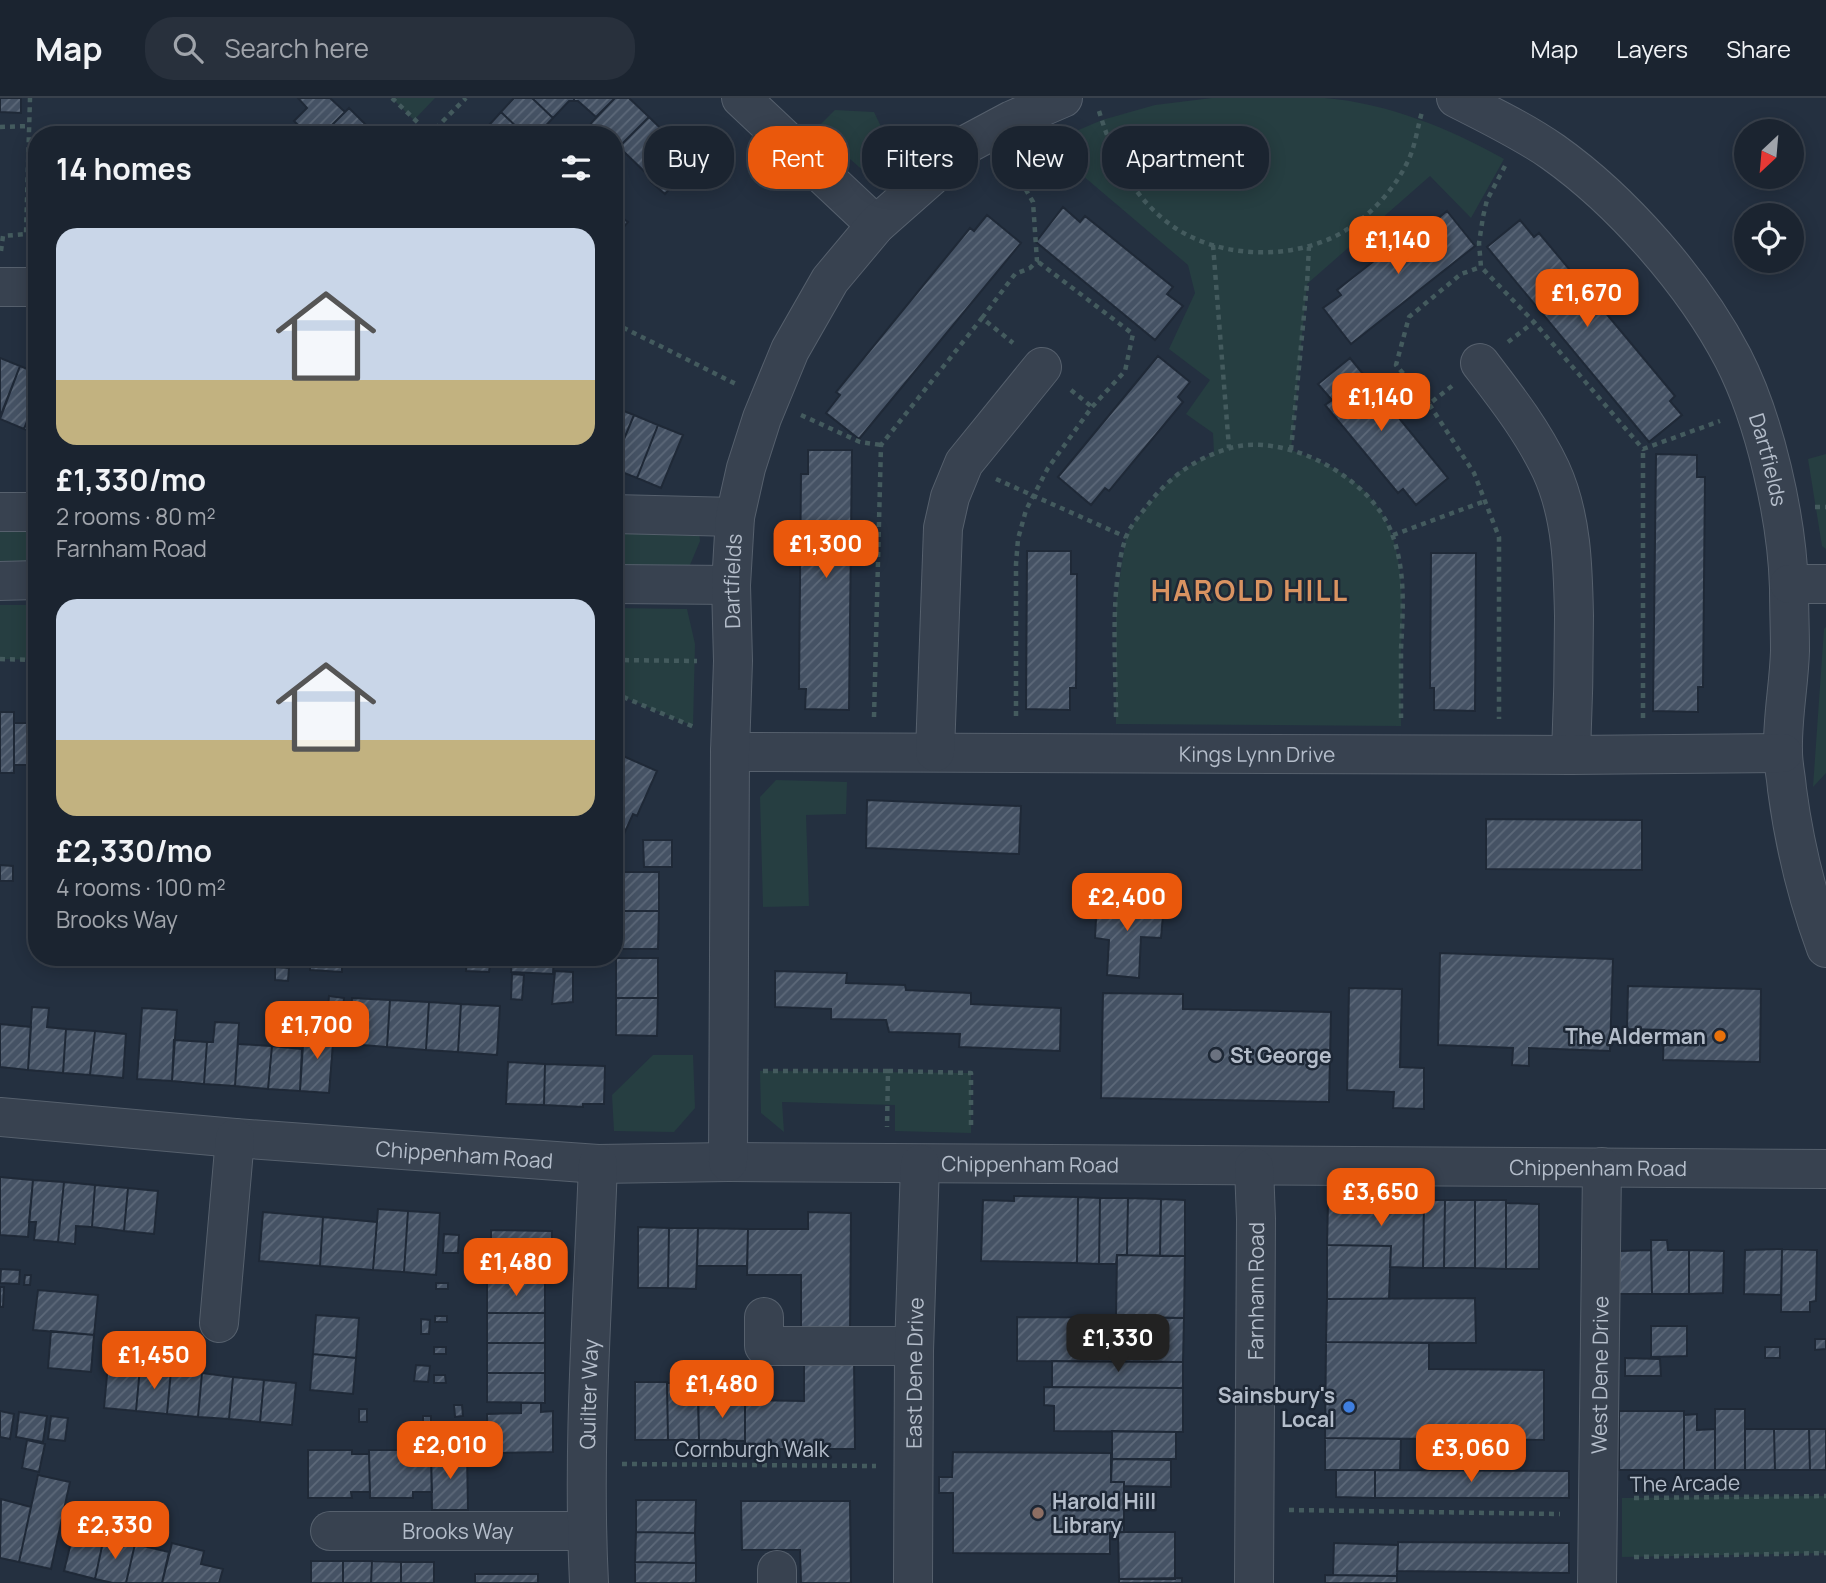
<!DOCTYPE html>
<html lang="en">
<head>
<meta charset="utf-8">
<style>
  :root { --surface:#1b2430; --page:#28303c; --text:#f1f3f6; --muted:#a0a4ab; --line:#39414c; --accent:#ea580c }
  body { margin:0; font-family:Manrope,sans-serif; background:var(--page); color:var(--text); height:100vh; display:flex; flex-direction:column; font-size:26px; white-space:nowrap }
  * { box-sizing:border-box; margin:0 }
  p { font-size:23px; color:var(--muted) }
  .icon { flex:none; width:38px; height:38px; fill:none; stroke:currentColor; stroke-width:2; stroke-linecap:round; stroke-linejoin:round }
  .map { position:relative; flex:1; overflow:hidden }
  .side { position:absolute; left:28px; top:28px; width:595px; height:840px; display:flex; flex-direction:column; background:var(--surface); border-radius:28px; box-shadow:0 4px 18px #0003,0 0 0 2px var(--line) }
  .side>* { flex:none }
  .hud { position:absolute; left:644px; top:28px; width:665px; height:63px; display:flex; gap:14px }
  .needle { width:46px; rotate:206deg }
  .tools { position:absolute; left:1734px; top:21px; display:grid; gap:14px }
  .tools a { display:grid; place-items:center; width:70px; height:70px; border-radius:50%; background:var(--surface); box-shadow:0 4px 18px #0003,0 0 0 2px var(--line); font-size:35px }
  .price { position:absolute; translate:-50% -60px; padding:0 16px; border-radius:14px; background:var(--accent); color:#fff; font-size:23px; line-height:46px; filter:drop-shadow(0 2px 4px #0008) }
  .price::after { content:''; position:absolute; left:50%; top:42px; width:21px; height:16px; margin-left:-10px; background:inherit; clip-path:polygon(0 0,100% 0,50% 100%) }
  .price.active { background:#222; color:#fff }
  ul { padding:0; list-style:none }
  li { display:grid; align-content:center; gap:14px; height:371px; padding:0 28px }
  li span { display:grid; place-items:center; height:217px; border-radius:21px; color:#555 }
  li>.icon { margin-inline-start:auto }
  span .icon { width:126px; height:126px; fill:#fffc; stroke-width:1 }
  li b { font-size:30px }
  h2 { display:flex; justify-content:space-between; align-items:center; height:84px; padding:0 28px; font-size:30px }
  .pill { padding:0 24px; border-radius:28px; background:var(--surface); box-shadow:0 4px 18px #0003,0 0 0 2px var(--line); font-size:24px; line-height:63px }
  .pill.active { background:var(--accent); color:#fff }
  header { display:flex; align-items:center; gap:42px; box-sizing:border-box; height:98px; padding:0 35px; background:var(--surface); border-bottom:2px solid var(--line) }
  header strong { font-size:33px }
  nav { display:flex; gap:38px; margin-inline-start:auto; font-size:24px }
  .search { width:490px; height:63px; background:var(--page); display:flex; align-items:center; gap:18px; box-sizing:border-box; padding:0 24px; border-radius:28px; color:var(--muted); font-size:26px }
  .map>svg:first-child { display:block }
  .grass { fill:#263e41 }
  .building { fill:url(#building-hatch); stroke:#1f2937; stroke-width:2 }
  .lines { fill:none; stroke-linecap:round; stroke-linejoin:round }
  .minor-casing { stroke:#56606d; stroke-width:40 }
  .path { stroke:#445b5e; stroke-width:4.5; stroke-dasharray:5 5; stroke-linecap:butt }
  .minor { stroke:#384250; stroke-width:38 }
  .food-dot { fill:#e8710a; stroke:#1d2735; stroke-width:2.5 }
  .worship-dot { fill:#6b7280; stroke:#1d2735; stroke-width:2.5 }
  .shop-dot { fill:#3f7fe0; stroke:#1d2735; stroke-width:2.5 }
  .education-dot { fill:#8d6e63; stroke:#1d2735; stroke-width:2.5 }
  .labels { text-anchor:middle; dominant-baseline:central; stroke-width:5; stroke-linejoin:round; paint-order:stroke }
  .street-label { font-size:21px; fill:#b4bdca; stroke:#1d2735 }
  .poi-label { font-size:21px; font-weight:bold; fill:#b4bdca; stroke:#1d2735; text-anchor:end }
  .district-label { font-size:28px; font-weight:bold; letter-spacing:2px; fill:#d99361; stroke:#1d2735 }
</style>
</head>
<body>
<header>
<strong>Map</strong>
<div class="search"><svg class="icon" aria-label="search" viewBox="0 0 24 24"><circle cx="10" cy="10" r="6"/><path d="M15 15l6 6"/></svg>Search here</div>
<nav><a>Map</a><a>Layers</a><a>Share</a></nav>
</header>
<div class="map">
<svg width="1826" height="1485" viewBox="0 0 1826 1485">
  <defs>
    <pattern id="building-hatch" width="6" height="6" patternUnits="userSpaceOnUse" patternTransform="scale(1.75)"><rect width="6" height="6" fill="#455264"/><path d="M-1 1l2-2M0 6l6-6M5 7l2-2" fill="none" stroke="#5d6979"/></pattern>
  </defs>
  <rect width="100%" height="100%" fill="#243040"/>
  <path class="grass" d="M392,0H435L414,22Z
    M1212,0C1249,0 1288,0 1325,0C1387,5 1451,31 1504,61L1471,120L1430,78L1307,186L1291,352C1313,361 1334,368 1353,383C1407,425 1403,491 1401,552C1400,578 1401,603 1401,628L1116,626V504L1126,439L1135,423L1176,375L1214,355L1213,335L1186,316L1210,282L1169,251L1195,195L1188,167L1082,77L1037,88L1020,57L1102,22L1155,7Z
    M835,12L874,14L897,62L883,75L867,76L816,31Z
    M1826,356V451L1822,448L1808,361Z
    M0,421H37V470L0,469Z
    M614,424L698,426L700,443L687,474L614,473Z
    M0,507H37V562L0,561Z
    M614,510L687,511L695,546L693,628L614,595Z
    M1826,529V675L1813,689L1824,531Z
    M776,682L847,684L846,716L806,717L809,808L763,809L760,699Z
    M653,957H693L695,1010L674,1034L614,1033L612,997Z
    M760,973L971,975V1035L895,1033V1007L782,1004L784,1034L761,1015Z
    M1826,1398V1455L1622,1459V1400Z"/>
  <path class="building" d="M0,0H21V15L0,14Z
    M298,0H330L345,14L322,37H308L294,23L307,10Z
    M514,0H532L553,20L537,37H525L501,14Z
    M532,0H574V3H569L553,20Z
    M574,0H615L596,19L578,3H574Z
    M615,0H629L649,19L619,49L614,50V37H588L586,34L592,24Z
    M349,10L371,32L366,37H322Z
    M501,14L525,37H480Z
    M649,19L690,59L671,78L657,66L647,76L619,49Z
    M33,46H37V120H34Z
    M659,74L673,87L665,96L651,84Z
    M1063,109L1080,124L1085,118L1173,189L1167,196L1183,208L1155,242L1036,144Z
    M1447,113L1475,148L1351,246L1323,210L1341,197L1337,192L1426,122L1430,127Z
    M987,117L1021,145L859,341L826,315L840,297L836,294L970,130L974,133Z
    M619,118L628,124L617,137L614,135V124Z
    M1520,122L1534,139L1539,135L1675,298L1670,303L1682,317L1649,344L1487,149Z
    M1158,258L1190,284L1178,299L1183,304L1109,393L1105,390L1091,407L1058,379Z
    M0,260L20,268L0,319Z
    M1350,260L1448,380L1416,407L1403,391L1398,395L1325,307L1332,302L1318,286Z
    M20,268L37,275V298L24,331L0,321Z
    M37,298V336L24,331Z
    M614,309L634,317L614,365Z
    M634,317L658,327L637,380L614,371V365Z
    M658,327L683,337L661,390L637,380Z
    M808,352H852L849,612L805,611L806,591H799L801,376H808Z
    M1656,356L1697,357V379H1705L1703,589H1698V614L1653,613Z
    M1027,453H1071V476H1077L1076,590H1070V612L1026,611Z
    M1431,455H1476L1475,613L1434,612V590H1430Z
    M0,614H14V675H0Z
    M14,625H37V667H14Z
    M614,654L657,673L637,718L633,716L624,736L614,732Z
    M867,702L1021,708L1019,756L866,750Z
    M1486,721L1642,722V772L1486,771Z
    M643,742H672V769H644Z
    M0,767L13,768V783H0Z
    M617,774H659V813H617Z
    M1097,802L1164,806L1161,840L1141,839L1139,880L1107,877L1109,842L1095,840Z
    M617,813H659L658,851H616Z
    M1440,855L1613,861L1610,953L1529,950V968L1512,967L1513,950L1438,947Z
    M310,859H342V874L310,872Z
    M348,859H373L372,867L348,865Z
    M434,859H453V868L433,867Z
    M467,859H508V868L490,867L489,874L466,873Z
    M512,859H554L553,876L511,874Z
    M616,860H658V900H616Z
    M275,869L289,870L288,883L275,882Z
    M555,873L573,874V904L552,906Z
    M775,873L847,875L846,885L905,887L906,892L971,895V906L1061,910L1060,953L959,949L960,936L889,934L886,922L831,921V911L775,909Z
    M512,876L524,877L522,902L511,901Z
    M1628,888L1761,891L1760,964L1663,962L1664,932L1627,931Z
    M1349,890L1402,891L1400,969L1424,970V1011L1393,1010L1394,994L1347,992Z
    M1103,895L1183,896V911L1331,914L1329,1004L1101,1000Z
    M329,898L344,900L342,921L327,920Z
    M352,900L390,902L387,949L349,946Z
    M616,900H658L657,938L616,937Z
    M390,902L429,904L426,952L387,949Z
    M429,904L461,906L458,954L426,952Z
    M461,906L500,908L497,957L458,954Z
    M32,909L49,910L47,929L66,931L63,975L28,972Z
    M142,910L177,912L172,983L137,981Z
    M215,924L239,925L235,988L204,986L207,944H213Z
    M0,926L31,929L28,972L0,969Z
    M66,931L95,933L90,977L63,975Z
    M304,931L334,933L329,995L300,993Z
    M95,933L126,936L123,980L90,977Z
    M174,942L207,944L204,986L172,983Z
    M238,946L272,948L268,991L235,988Z
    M272,948L302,951L300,993L268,991Z
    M508,964L545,966L544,1007L506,1006Z
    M545,966L605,968L604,1006H583V1009L544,1007Z
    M0,1079L33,1082L28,1139L0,1137Z
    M33,1082L64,1084L58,1144L34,1142L36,1124H29Z
    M64,1084L95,1087L92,1129L76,1128L75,1146L58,1144Z
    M95,1087L128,1090L124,1133L92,1129Z
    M128,1090L158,1093L154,1136L124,1133Z
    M1014,1098L1078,1099L1077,1165L981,1163L983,1102L1014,1103Z
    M1078,1099L1100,1100L1099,1166L1077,1165Z
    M1100,1100H1128L1127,1157H1117L1116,1166H1099Z
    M1128,1100L1161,1101L1160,1158L1127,1157Z
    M1161,1101L1185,1102V1158H1160Z
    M1358,1101L1424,1102L1423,1170L1390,1169L1391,1148L1327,1147L1328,1104L1358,1105Z
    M1424,1102H1445L1444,1170H1423Z
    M1445,1102H1475V1170H1444Z
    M1475,1102H1506V1171L1475,1170Z
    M1506,1105L1539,1106V1171H1506Z
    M378,1111L408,1113L404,1174L373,1172Z
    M408,1113L440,1115L436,1177L404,1174Z
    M263,1114L323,1119L320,1168L259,1163Z
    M808,1114L851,1115L850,1237H801V1177H747L748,1131H808Z
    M323,1119L377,1124L373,1172L320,1168Z
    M638,1129L669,1130L668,1190H638Z
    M669,1130H698L696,1191L668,1190Z
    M698,1130L748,1131L747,1168H697Z
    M491,1132L552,1133L551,1168L542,1167L541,1184H518V1167H491Z
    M444,1136L459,1137L458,1155H443Z
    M1651,1142H1667L1668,1152H1689V1196H1652Z
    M1327,1147L1391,1148L1389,1201H1327Z
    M1782,1151L1817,1152L1816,1203L1810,1204V1214H1781Z
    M1782,1151L1781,1197L1744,1196L1745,1152Z
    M1651,1152L1652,1196H1619L1620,1153Z
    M1689,1152L1724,1153L1723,1195L1689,1196Z
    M1117,1157L1185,1158L1184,1220L1116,1219Z
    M1,1171L20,1172L19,1186L0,1185Z
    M25,1177H31L30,1187H24Z
    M487,1184H545V1215H487Z
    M436,1185H448V1191H436Z
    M0,1189H4L3,1209H0Z
    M38,1192L98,1197L94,1237L33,1232Z
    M1475,1200L1476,1245L1326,1244L1327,1201Z
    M487,1215H545V1245H487Z
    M316,1217L359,1220L356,1260L313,1256Z
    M435,1218H447V1224H435Z
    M1017,1219L1184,1220L1183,1264L1017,1263Z
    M421,1221L430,1222L429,1236H421Z
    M1651,1228H1687V1258L1651,1259Z
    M51,1233L94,1237L91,1274L48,1270Z
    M1815,1241H1826V1251L1815,1252Z
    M1326,1244L1429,1245V1271L1544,1272V1342L1325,1340Z
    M487,1245H545V1275H487Z
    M434,1249H446V1256H434Z
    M1765,1249H1780V1260H1765Z
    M313,1256L356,1260L353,1296L310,1292Z
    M804,1260H854L855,1351H745V1302L804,1303Z
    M1625,1260L1660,1261L1661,1278H1625Z
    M1052,1263L1183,1264V1290L1052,1289Z
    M108,1266L140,1270L136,1313L104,1310Z
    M416,1267L430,1268L428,1284L414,1283Z
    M140,1270L171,1273L167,1316L136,1313Z
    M171,1273L202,1275L198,1319L167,1316Z
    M202,1275L233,1279L229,1321L198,1319Z
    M487,1275H545V1305L487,1304Z
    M434,1277H445L446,1285H434Z
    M233,1279L264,1282L260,1324L229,1321Z
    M264,1282L296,1285L292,1327L260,1324Z
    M635,1284H667L668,1342H635Z
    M667,1285H698L699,1342H668Z
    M1044,1289L1183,1290V1334L1054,1333V1308L1044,1307Z
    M698,1302H745V1343L699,1342Z
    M521,1305H541V1314L553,1313V1354L488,1355L487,1316L521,1315Z
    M454,1307H462L463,1318L455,1319Z
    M359,1311H367V1324H359Z
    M1715,1311H1745V1372H1715Z
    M0,1313L14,1316L10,1341L0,1339Z
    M1619,1313H1684V1372H1619Z
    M19,1314L47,1318L43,1344L16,1339Z
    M1697,1316V1332L1715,1331V1372H1684V1317Z
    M51,1318L68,1320L65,1343L48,1341Z
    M423,1318H431V1328H423Z
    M1745,1331H1774L1775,1372H1745Z
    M1774,1331H1809L1810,1372H1775Z
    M1809,1331H1826V1372H1810Z
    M1112,1333L1176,1334V1361H1112Z
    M1325,1340L1401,1341L1400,1372H1325Z
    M27,1342L45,1346L39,1374L22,1370Z
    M308,1352H352V1356H369L370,1394H351L352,1400H308Z
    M369,1352H413V1356L431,1357L432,1394H413V1400H370Z
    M467,1354L468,1412H432L431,1355Z
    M953,1354L1111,1355V1384H1124V1434L1110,1435V1456L953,1455V1395H939V1379H952Z
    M1112,1361L1171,1362V1389L1124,1388V1384H1111Z
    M1336,1372H1375V1400L1336,1399Z
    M1375,1372L1569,1373V1400H1375Z
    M38,1377L70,1384L51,1471L19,1464Z
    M1,1401L31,1409L19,1464L0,1460Z
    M636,1402H696L695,1435L636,1434Z
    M741,1403H850L851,1485H801L800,1452H742Z
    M74,1432L104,1439L95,1481L64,1473Z
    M636,1434L695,1435L696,1465L635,1464Z
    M1118,1434H1175V1481H1119Z
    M104,1439L135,1446L126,1485H113L95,1481Z
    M1398,1444L1569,1445V1475L1397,1473Z
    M172,1445L204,1453L201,1466L223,1471L219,1485H162Z
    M1334,1445L1398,1447L1397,1478L1333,1477Z
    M135,1446L169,1454L162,1485H126Z
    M311,1463H343V1485H311Z
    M343,1463H372L371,1485H343Z
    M372,1463L401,1464V1485H371Z
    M401,1464H434V1485H401Z
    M635,1464L696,1465V1485H635Z
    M475,1476H538V1485H475Z
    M1325,1477L1397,1478V1485H1325Z
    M1182,1480V1485H1119V1481Z"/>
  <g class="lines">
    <defs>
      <g id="minor">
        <path d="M741,0L876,127"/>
        <path id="s1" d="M1456,0C1489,17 1523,33 1553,54C1622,103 1694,185 1733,260C1765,322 1787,420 1789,490C1789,511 1790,532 1790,553C1789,587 1782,620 1783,654C1783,666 1786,678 1787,691C1794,744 1807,799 1826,850"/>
        <path d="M0,189H37"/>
        <path d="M1480,265C1506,299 1532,332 1551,372C1572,418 1573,469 1574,518C1574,565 1573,611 1571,657"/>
        <path d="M0,414H37"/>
        <path d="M614,416L735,419"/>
        <path d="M0,483L37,482"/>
        <path d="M614,486L731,487"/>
        <path d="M1789,486H1826"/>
        <path id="s2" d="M730,654L1571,657L1783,655"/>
        <path d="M935,654L943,430L950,399L964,365L1042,269"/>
        <path id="s3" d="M0,1019L235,1040L598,1066L728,1064L1826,1071"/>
        <path id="s4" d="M728,1064L730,654L733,563L731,487L735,419L746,370L762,320L790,252L830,182L876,127L969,45L1012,22L1063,0"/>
        <path d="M764,1219V1248H914"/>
        <path d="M219,1225L235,1040"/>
        <path id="s5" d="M330,1433H586"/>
        <path d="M777,1472V1485"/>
        <path id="s6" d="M589,1485C582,1346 593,1205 598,1066"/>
        <path id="s7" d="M913,1485L914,1253L920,1066"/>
        <path id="s8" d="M1254,1485L1256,1121L1254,1069"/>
        <path id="s9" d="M1597,1485L1602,1069"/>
      </g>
    </defs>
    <use href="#minor" class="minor-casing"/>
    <path class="path" d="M392,0L430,36L466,0
      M1099,13C1112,56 1130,95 1167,124C1214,161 1291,164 1343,134C1370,118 1393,93 1407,65C1415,50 1417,31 1422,14
      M0,29L30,28
      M1505,68L1487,102L1483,119L1479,145L1481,169L1534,224L1643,351L1720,323
      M1213,147L1229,350
      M1,153L3,138L26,136L30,0
      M982,220L1015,176L1030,170L1037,163L1033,104L1011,66
      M614,225L736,286
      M1508,244L1534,224
      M1452,288L1429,306L1474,375L1499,439V621
      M1071,292L1092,309
      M1429,306L1396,267L1409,219L1461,176L1481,169
      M801,317L860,344L881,347
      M1291,352L1307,186L1309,149
      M996,381L1126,439
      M1815,409H1826
      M1393,437L1485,403
      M0,561L37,562
      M614,562L697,563
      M614,595L694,629
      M1016,618V466L1018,441L1026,412L1048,370L1092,309L1125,273L1133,236L1037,163
      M874,619L881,347L982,220L1013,245
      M1116,619C1116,566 1109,489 1126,439C1131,426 1142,415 1150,404C1171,378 1195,361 1227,351C1285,332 1372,380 1392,436C1406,473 1403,512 1401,551C1401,574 1401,597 1401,620
      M1643,620V351
      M763,973H888L887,1029
      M888,973L971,975V1028
      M622,1366L876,1368
      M1634,1400L1826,1398
      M1289,1412L1560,1416
      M1634,1459L1826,1455"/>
    <use href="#minor" class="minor"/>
  </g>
  <circle class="food-dot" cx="1720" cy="938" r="7"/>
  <circle class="worship-dot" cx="1216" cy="957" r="7"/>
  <circle class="shop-dot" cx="1349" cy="1309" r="7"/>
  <circle class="education-dot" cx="1038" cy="1415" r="7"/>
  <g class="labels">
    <g class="street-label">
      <text stroke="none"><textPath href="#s1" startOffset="495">Dartfields</textPath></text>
      <text stroke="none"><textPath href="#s4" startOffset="581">Dartfields</textPath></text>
      <text stroke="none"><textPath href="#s2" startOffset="527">Kings Lynn Drive</textPath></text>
      <text stroke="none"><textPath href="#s3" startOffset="466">Chippenham Road</textPath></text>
      <text stroke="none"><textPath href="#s3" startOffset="1032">Chippenham Road</textPath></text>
      <text stroke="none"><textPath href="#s3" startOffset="1600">Chippenham Road</textPath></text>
      <text stroke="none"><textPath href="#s8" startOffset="292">Farnham Road</textPath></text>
      <text stroke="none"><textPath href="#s7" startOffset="210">East Dene Drive</textPath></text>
      <text stroke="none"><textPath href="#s9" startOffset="208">West Dene Drive</textPath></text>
      <text stroke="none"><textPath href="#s6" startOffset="189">Quilter Way</textPath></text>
      <text x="752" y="1351">Cornburgh Walk</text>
      <text transform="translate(1685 1385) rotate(-1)">The Arcade</text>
      <text stroke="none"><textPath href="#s5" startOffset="128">Brooks Way</textPath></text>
    </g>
    <g class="poi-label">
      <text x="1706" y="938">The Alderman</text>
      <text x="1230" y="957" text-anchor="start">St George</text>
      <text x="1335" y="1297">Sainsbury's<tspan x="1335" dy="24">Local</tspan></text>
      <text x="1052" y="1403" text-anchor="start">Harold Hill<tspan x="1052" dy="24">Library</tspan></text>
    </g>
    <g class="district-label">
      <text x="1250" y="492">HAROLD HILL</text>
    </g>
  </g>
</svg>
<div class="tools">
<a><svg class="needle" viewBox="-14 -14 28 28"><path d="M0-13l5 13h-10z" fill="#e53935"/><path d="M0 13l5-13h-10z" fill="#a0a4ab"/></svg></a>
<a><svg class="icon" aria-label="locate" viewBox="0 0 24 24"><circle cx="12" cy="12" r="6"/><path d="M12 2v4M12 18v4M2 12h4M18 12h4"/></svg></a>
</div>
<b class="price" style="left:1398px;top:178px">£1,140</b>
<b class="price" style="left:1587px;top:231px">£1,670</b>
<b class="price" style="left:1381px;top:335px">£1,140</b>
<b class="price" style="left:826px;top:482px">£1,300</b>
<b class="price" style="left:1127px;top:835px">£2,400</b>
<b class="price" style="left:317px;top:963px">£1,700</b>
<b class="price" style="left:1381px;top:1130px">£3,650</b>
<b class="price" style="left:516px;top:1200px">£1,480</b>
<b class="price active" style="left:1118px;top:1276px">£1,330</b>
<b class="price" style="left:154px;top:1293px">£1,450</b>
<b class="price" style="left:722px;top:1322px">£1,480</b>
<b class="price" style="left:450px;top:1383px">£2,010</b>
<b class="price" style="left:1471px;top:1386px">£3,060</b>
<b class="price" style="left:115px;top:1463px">£2,330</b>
<div class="hud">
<a class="pill">Buy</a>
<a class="pill active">Rent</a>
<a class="pill">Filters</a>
<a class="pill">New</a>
<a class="pill">Apartment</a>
</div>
<section class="side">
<h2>14 homes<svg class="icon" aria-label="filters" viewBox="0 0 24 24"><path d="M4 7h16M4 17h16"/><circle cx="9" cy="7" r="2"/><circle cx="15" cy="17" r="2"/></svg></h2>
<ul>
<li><span style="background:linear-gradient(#c9d6e8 70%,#c2b280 0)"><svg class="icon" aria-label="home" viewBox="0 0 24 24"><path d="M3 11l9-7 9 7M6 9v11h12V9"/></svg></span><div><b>£1,330/mo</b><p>2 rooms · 80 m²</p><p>Farnham Road</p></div></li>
<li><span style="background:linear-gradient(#c9d6e8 65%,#c2b280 0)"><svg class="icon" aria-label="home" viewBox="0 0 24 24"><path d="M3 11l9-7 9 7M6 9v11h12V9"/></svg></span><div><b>£2,330/mo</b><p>4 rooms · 100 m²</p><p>Brooks Way</p></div></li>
</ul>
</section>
</div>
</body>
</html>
